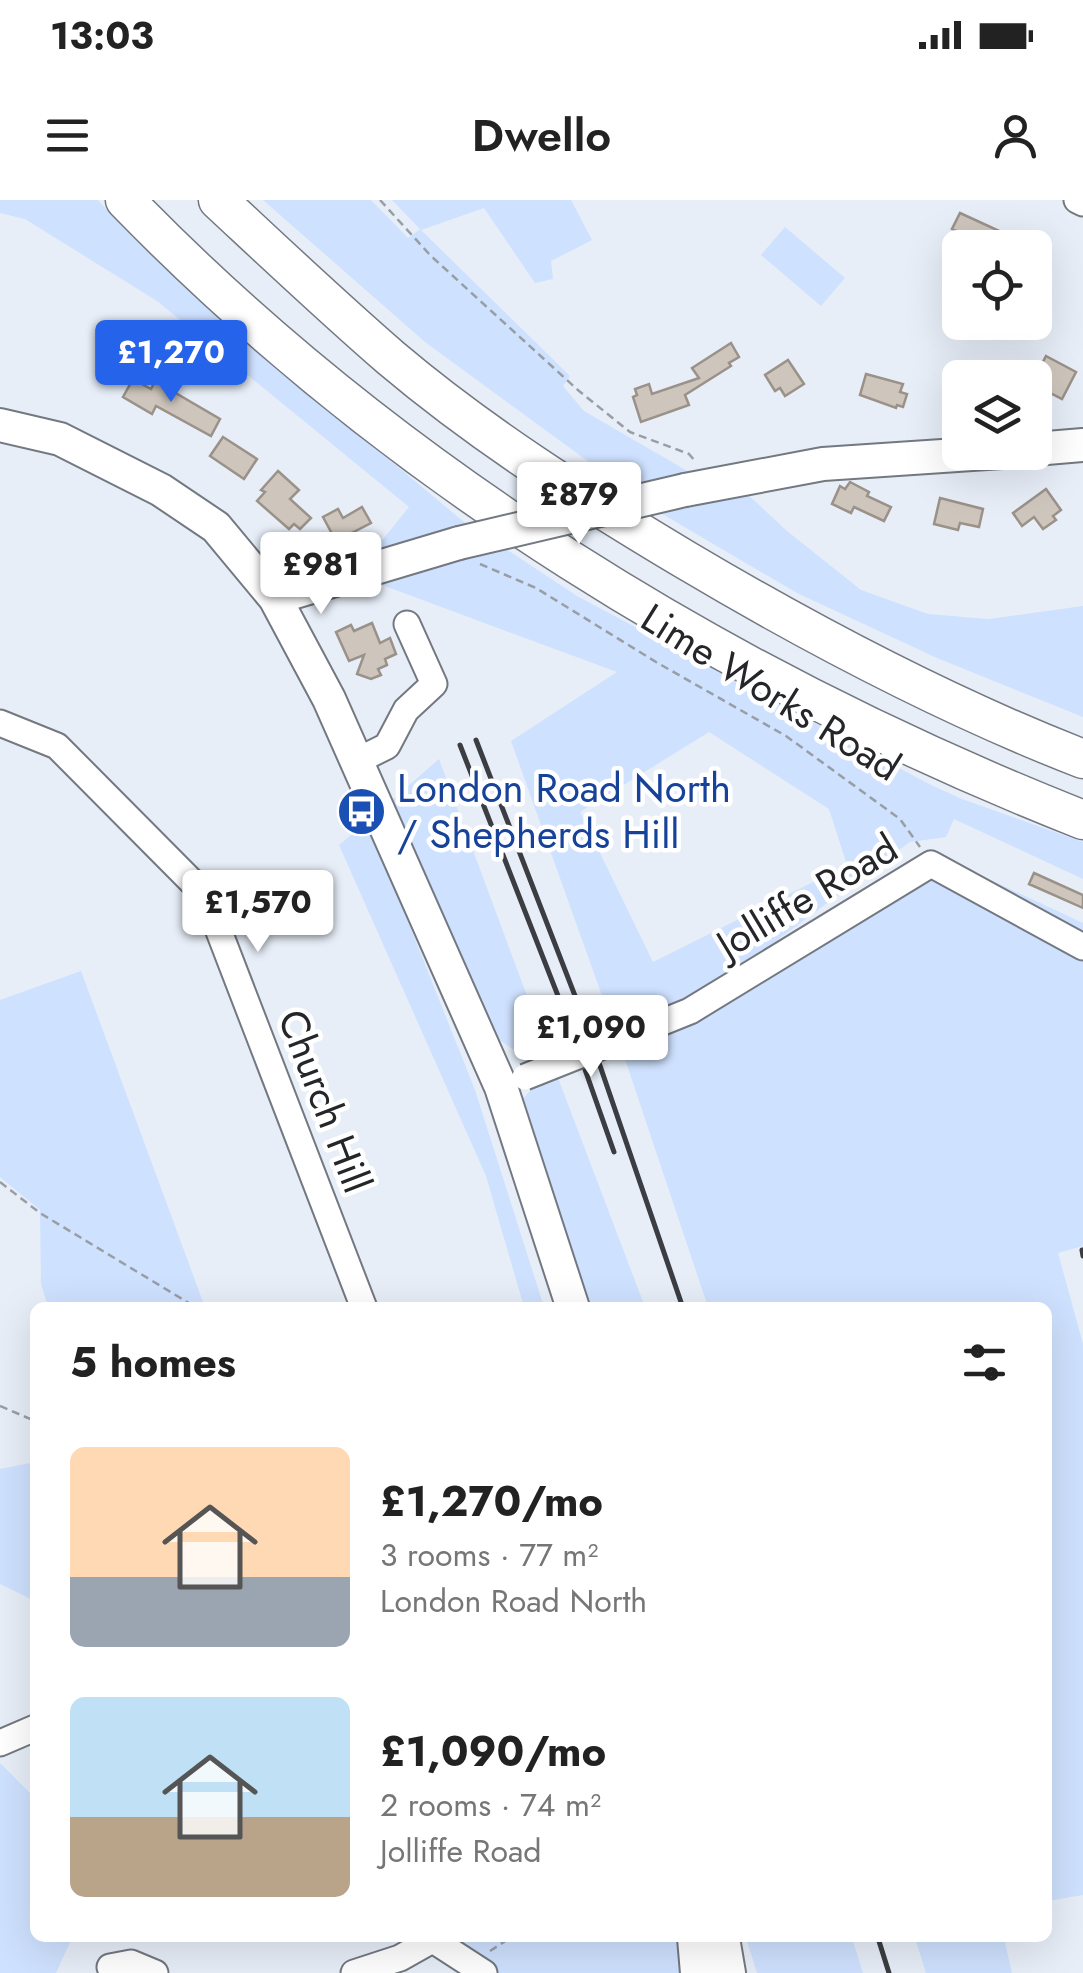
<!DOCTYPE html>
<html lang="en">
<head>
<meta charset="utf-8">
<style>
  :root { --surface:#fff; --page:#f2f2f2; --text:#222; --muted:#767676; --accent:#2563eb }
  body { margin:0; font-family:Jost,sans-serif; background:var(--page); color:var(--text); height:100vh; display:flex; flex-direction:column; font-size:38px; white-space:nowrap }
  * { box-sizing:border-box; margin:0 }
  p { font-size:32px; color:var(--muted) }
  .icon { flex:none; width:55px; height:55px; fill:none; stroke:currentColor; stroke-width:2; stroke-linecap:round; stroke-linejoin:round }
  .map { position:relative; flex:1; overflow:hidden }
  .side { position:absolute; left:30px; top:1102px; width:1022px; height:640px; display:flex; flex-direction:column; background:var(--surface); border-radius:15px; box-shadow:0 10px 40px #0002 }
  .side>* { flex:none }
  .fabs { position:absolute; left:942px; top:30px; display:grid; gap:20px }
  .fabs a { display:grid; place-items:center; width:110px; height:110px; border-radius:15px; background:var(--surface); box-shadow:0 10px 40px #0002; font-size:50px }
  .price { position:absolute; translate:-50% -85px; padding:0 22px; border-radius:10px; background:#fff; color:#222; font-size:32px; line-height:65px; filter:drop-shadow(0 2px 5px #0008) }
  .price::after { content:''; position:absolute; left:50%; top:60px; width:30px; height:22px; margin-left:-15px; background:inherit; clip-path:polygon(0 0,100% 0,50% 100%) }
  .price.on { background:var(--accent); color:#fff }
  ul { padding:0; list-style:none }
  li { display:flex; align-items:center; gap:30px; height:250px; padding:0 40px }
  li span { display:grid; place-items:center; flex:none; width:280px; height:200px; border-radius:15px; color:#555 }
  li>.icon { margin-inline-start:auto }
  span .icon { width:120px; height:120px; fill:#fffc; stroke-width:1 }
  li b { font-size:42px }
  h2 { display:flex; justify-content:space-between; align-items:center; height:120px; padding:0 40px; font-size:42px }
  .status { display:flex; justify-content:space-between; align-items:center; height:70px; padding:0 50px; background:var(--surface); direction:ltr }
  .status svg { height:28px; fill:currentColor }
  header { display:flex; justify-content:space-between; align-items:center; height:130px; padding:0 40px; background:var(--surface); font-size:45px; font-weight:600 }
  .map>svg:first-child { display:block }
  .green { fill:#cee1fe; fill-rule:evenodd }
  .building { fill:#cec6bd; stroke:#9a9189; stroke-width:2.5 }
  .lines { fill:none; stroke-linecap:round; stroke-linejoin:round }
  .minor-casing { stroke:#737881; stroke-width:29 }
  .major-casing { stroke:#737881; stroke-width:36 }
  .highway-casing { stroke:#737881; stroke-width:41 }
  .path { stroke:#999ea5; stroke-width:2.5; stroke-dasharray:8 5; stroke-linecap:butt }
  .minor { stroke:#fff; stroke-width:25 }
  .major { stroke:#fff; stroke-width:32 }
  .highway { stroke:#fff; stroke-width:38 }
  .rail { stroke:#3b3d42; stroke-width:5 }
  .minor-bridge-casing { stroke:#737881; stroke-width:29; stroke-linecap:butt }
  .major-bridge-casing { stroke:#737881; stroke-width:36; stroke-linecap:butt }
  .minor-bridge { stroke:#fff; stroke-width:25 }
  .major-bridge { stroke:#fff; stroke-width:32 }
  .labels { text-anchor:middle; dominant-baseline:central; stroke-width:9; stroke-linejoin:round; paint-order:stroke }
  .street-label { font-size:40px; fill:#24262a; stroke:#fff }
  .transit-label { font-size:40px; fill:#164399; stroke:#fff; text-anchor:start }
</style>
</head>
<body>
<div class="status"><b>13:03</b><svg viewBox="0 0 49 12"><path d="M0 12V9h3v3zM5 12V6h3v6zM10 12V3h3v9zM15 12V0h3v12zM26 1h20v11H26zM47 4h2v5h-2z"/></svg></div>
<header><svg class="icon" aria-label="menu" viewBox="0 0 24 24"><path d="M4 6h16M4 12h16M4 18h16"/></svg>Dwello<svg class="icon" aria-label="person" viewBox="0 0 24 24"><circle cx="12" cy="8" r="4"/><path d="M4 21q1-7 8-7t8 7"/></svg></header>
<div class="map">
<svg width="1083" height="1773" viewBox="0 0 1083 1773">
  <rect width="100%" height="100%" fill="#e7eef8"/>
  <path class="green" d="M0,0H98L132,37L314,197L470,327L367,359L409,307L157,101L25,19L0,13Z
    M263,0H371L408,38L420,29L392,0H571L592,40L551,61L553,79L535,83L484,8L421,30L570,176L563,186L584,211L696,276L626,289L425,142Z
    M785,27L845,78L821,106L761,55Z
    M744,291L787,331L861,390L928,414L988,419L1083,406V517L937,458L797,393L659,312Z
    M503,347L577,396L931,585L962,599L1083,642V679L954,619L946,637L910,642L689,805L615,832L511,541L617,472L382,385L381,373ZM709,532L829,609L847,665L653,762L580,612Z
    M439,559L549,855L526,858L492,835L391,601Z
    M368,621L475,890L544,1107H524L486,976L339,645Z
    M937,655L1083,723V1046L1058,1053L1083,1144V1695L1048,1701V1108L708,1107L622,850Z
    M81,771L203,1102L208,1107H48L41,1084L40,1010L0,977V800Z
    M558,878L645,1107H589L521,901L535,885Z
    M35,1262V1401L0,1384V1269Z
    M0,1563L35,1598V1738H72L56,1773H0Z
    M445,1738H681L687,1773H487Z
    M746,1738H852L863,1773H757Z
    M915,1738H1004L1012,1773H926Z"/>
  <path class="building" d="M960,13L1036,48H993L952,29Z
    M731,143L739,157L729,163L731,166L685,195L689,205L641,222L633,197L637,195L635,189L649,184L652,194L699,178L692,168Z
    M1046,156L1076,172L1062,199L1035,185V177Z
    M788,160L804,184L785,196L780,188L775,191L765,175Z
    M866,174L903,184L900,192L907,194L903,207L897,205L896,208L860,195Z
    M133,179L151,189L155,181L220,219L211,236L156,206L152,214L123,197Z
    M223,237L257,259L244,279L210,256Z
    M278,271L299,290L290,299L311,318L300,329L294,324L289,329L257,301L265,292L261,290Z
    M850,282L869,292L867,296L891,307L884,321L854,307L851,313L832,304L840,286L845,289Z
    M1046,289L1061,310L1053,316L1056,320L1043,329L1034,317L1022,326L1013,313Z
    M940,298L983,309L979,327L960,323L958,330L934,324Z
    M362,307L371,323L336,341L323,317L338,309L343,318Z
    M372,423L380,443L390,438L396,454L385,459L387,465L378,469L381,475L371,479L357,474L364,455L349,461L336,432L351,425L354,431Z
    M1034,673L1083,695V708L1029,684Z"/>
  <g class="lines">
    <defs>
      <path id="minor" d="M1077,0L1083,3
        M0,523L57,546L205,695L364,1108
        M357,561L387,546L406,510L434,484L407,424
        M638,832L690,811L931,664L1083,747
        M0,1543L35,1528
        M430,1738L484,1773
        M110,1767L131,1763L155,1773
        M354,1773L400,1758L432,1740"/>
      <path id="major" d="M0,225L60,239L161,290L216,327L275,398L329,499L501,887L573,1108
        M1035,249L1083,245
        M685,290L823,264L1002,252
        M275,398L459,343
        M694,1738L697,1773
        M723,1738L729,1773"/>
      <path id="highway" d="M125,0C392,275 728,480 1083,620
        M218,0C275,53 332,107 391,158C482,235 582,298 684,359C812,435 944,505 1083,559"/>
    </defs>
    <use href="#minor" class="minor-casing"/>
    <use href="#major" class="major-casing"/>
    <use href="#highway" class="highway-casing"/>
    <path class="path" d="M380,0L431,56L579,191L630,232L689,254L695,261
      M480,364L536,388L656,462L786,536L900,619L920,647
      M0,982L40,1013L197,1108
      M0,1206L35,1221
      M490,1751L510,1738"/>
    <use href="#minor" class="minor"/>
    <use href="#major" class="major"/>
    <use href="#highway" class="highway"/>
    <path class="rail" d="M476,540L584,819L683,1108
      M460,545L569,824L614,952
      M1082,1050L1083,1056
      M878,1738L889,1773"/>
    <defs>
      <path id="minor-bridge" d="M525,877L638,832"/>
      <path id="major-bridge" d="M459,343L685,290"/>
    </defs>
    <use href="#minor-bridge" class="minor-bridge-casing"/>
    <use href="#major-bridge" class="major-bridge-casing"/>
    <use href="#minor-bridge" class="minor-bridge"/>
    <use href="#major-bridge" class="major-bridge"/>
  </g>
  <defs>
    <symbol id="bus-disc" viewBox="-11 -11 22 22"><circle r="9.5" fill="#1a4fb4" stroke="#fff"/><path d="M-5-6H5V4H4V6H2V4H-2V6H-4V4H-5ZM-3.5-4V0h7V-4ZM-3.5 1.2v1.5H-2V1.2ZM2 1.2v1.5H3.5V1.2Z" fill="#fff"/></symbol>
  </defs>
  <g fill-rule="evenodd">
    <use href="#bus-disc" x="334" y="584" width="55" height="55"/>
  </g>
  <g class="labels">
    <g class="street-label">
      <text transform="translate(771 492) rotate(32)">Lime Works Road</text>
      <text transform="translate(807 696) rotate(-31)">Jolliffe Road</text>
      <text transform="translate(325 901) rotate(69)">Church Hill</text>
    </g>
    <g class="transit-label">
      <text x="397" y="588">London Road North<tspan x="397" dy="46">/ Shepherds Hill</tspan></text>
    </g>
  </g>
</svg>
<div class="fabs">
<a><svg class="icon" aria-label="locate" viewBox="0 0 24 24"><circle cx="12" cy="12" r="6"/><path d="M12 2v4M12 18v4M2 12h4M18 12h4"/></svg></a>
<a><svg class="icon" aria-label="layers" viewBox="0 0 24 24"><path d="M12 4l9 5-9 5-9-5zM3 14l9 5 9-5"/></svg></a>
</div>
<b class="price on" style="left:171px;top:205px">£1,270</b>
<b class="price" style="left:579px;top:347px">£879</b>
<b class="price" style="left:321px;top:417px">£981</b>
<b class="price" style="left:258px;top:755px">£1,570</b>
<b class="price" style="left:591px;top:880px">£1,090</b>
<section class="side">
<h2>5 homes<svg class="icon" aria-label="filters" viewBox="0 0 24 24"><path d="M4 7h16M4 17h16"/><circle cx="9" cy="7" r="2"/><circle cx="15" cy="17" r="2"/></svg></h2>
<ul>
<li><span style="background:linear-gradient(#ffd9b3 65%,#9aa5b1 0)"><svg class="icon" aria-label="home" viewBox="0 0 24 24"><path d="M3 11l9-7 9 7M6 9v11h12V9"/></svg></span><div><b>£1,270/mo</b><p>3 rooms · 77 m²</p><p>London Road North</p></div></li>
<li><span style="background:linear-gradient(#bfe0f5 60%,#b9a48a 0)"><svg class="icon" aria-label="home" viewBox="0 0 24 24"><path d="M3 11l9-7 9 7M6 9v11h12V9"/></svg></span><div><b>£1,090/mo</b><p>2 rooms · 74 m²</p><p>Jolliffe Road</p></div></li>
</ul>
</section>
</div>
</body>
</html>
